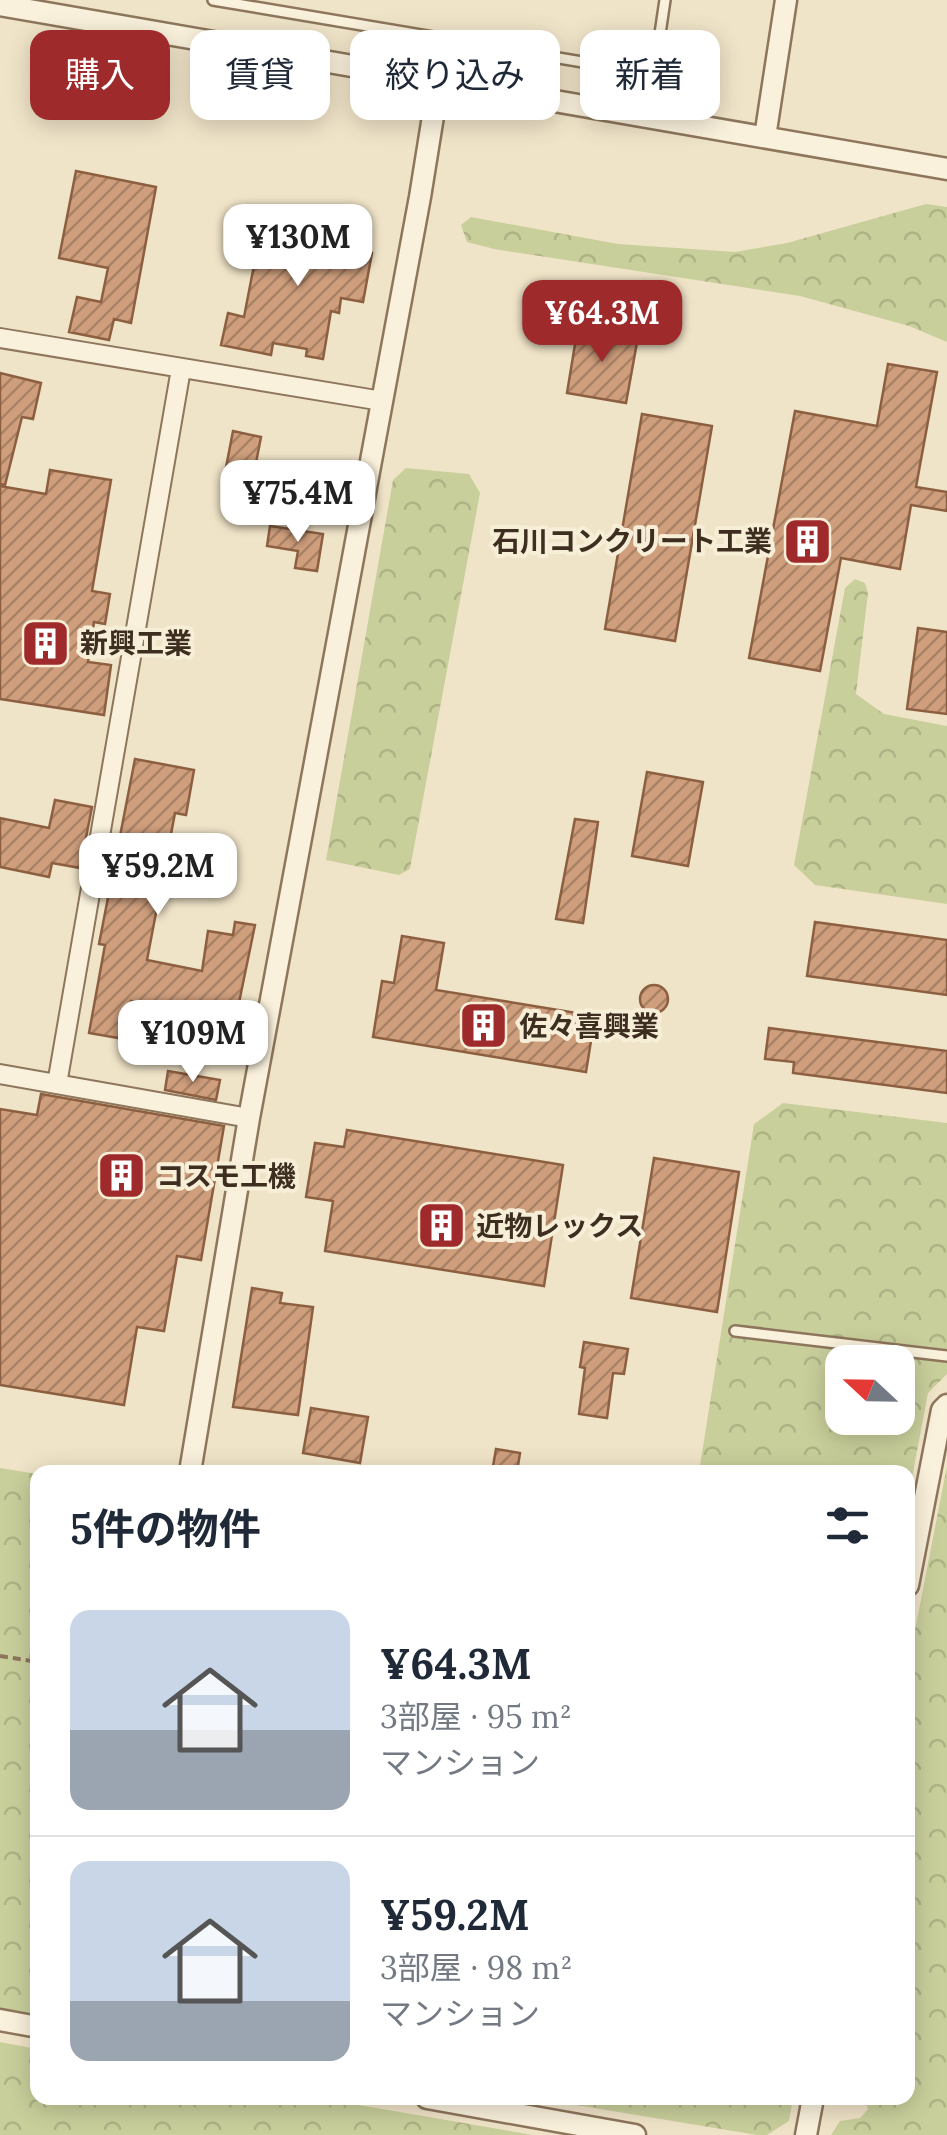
<!DOCTYPE html>
<html lang="ja">
<head>
<meta charset="utf-8">
<style>
  :root { --surface:#fff; --page:#f2f2f3; --text:#1f2937; --muted:#747a83; --line:#e0e1e3; --accent:#9e2a2b }
  body { margin:0; font-family:Lora,"Noto Sans JP",serif; background:var(--page); color:var(--text); height:100vh; display:flex; flex-direction:column; font-size:38px; white-space:nowrap }
  * { box-sizing:border-box; margin:0 }
  p { font-size:32px; color:var(--muted) }
  .icon { flex:none; width:55px; height:55px; fill:none; stroke:currentColor; stroke-width:2; stroke-linecap:round; stroke-linejoin:round }
  .map { position:relative; flex:1; overflow:hidden }
  .side { position:absolute; left:30px; top:1465px; width:885px; height:640px; display:flex; flex-direction:column; background:var(--surface); border-radius:20px; box-shadow:0 5px 25px #0003 }
  .side>* { flex:none }
  .banner { position:absolute; left:30px; top:30px; width:888px; height:90px; display:flex; gap:20px }
  .needle { width:65px; rotate:292deg }
  .fabs { position:absolute; left:825px; top:1345px; display:grid; gap:20px }
  .fabs a { display:grid; place-items:center; width:90px; height:90px; border-radius:20px; background:var(--surface); box-shadow:0 5px 25px #0003; font-size:50px }
  .price { position:absolute; translate:-50% -85px; padding:0 22px; border-radius:20px; background:#fff; color:#222; font-size:32px; line-height:65px; filter:drop-shadow(0 2px 5px #0008) }
  .price::after { content:''; position:absolute; left:50%; top:60px; width:30px; height:22px; margin-left:-15px; background:inherit; clip-path:polygon(0 0,100% 0,50% 100%) }
  .price.active { background:var(--accent); color:#fff }
  ul { padding:0; list-style:none }
  li { display:flex; align-items:center; gap:30px; height:250px; padding:0 40px }
  li+li { border-top:2px solid var(--line) }
  li span { display:grid; place-items:center; flex:none; width:280px; height:200px; border-radius:20px; color:#555 }
  li>.icon { margin-inline-start:auto }
  span .icon { width:120px; height:120px; fill:#fffc; stroke-width:1 }
  li b { font-size:42px }
  h2 { display:flex; justify-content:space-between; align-items:center; height:120px; padding:0 40px; font-size:42px }
  .chip { padding:0 35px; border-radius:20px; background:var(--surface); box-shadow:0 5px 25px #0003; font-size:35px; line-height:90px }
  .chip.active { background:var(--accent); color:#fff }
  .map>svg:first-child { display:block }
  .forest { fill:url(#forest-crowns); fill-rule:evenodd }
  .building { fill:url(#building-hatch); stroke:#8d5f41; stroke-width:2.5 }
  .lines { fill:none; stroke-linecap:round; stroke-linejoin:round }
  .service-casing { stroke:#8d765c; stroke-width:14 }
  .minor-casing { stroke:#8d765c; stroke-width:22 }
  .tertiary-casing { stroke:#8d765c; stroke-width:25 }
  .path { stroke:#8d765c; stroke-width:4; stroke-dasharray:8 5; stroke-linecap:butt }
  .service { stroke:#faf1dc; stroke-width:9 }
  .minor { stroke:#faf1dc; stroke-width:18 }
  .tertiary { stroke:#faf1dc; stroke-width:20 }
  .labels { text-anchor:middle; dominant-baseline:central; stroke-width:8; stroke-linejoin:round; paint-order:stroke }
  .poi-label { font-size:28px; font-weight:bold; fill:#3d2e20; stroke:#f7eed8; text-anchor:start }
</style>
</head>
<body>
<div class="map">
<svg width="947" height="2135" viewBox="0 0 947 2135">
  <defs>
    <pattern id="forest-crowns" width="20" height="18" patternUnits="userSpaceOnUse" patternTransform="scale(2.5)"><rect width="20" height="18" fill="#c9cf9b"/><path d="M2 6a3 3 0 1 1 6 0M12 15a3 3 0 1 1 6 0" fill="none" stroke="#aeb285"/></pattern>
    <pattern id="building-hatch" width="6" height="6" patternUnits="userSpaceOnUse" patternTransform="scale(2.5)"><rect width="6" height="6" fill="#cf9f7d"/><path d="M-1 1l2-2M0 6l6-6M5 7l2-2" fill="none" stroke="#a98266"/></pattern>
  </defs>
  <rect width="100%" height="100%" fill="#f0e4c8"/>
  <path class="forest" d="M926,204L947,207V342L909,326L800,296L494,249L467,242L461,225L471,217L618,244L735,252L787,243Z
    M406,468L469,474L480,493L410,869L399,875L326,860L393,480Z
    M855,579L865,583L868,593L856,694L884,714L947,726V904L815,885L794,865L845,588Z
    M783,1103L947,1123V1374L928,1393L908,1499V1472H699L754,1124ZM842,1362H898V1418H842Z
    M947,1466V2135H831L840,2121L860,2118L868,2109L864,2098H908V1666Z
    M0,1468L37,1474V2014L0,2008Z
    M0,2042L37,2049L38,2098H318L533,2135H0Z
    M534,2098H793L789,2121L767,2135H757Z"/>
  <path class="building" d="M76,171L156,187L131,323L114,319L109,340L69,332L77,297L101,302L108,268L59,258Z
    M329,214L354,220L348,249L372,253L363,302L341,298L339,313L331,311L323,359L306,356L307,349L273,343L271,355L221,345L228,313L244,317L262,224L324,237Z
    M578,326L638,337L626,403L567,393Z
    M888,364L937,372L916,487L947,492V511L911,505L900,569L841,558L820,671L749,658L795,411L877,426Z
    M0,373L41,383L33,419L22,417L5,485L0,484Z
    M642,414L712,426L675,641L605,629Z
    M233,431L261,437L247,509L232,507L236,486L223,483Z
    M50,470L111,480L92,591L110,594L105,624L94,622L88,662L111,665L104,715L0,699V486L46,494Z
    M270,526L323,534L317,571L295,568L298,551L267,546Z
    M918,628L947,632V714L907,709Z
    M135,759L194,770L186,815L175,813L147,960L202,971L208,931L233,935L235,922L255,925L235,1022L131,1001L124,1039L89,1033L105,945L99,944Z
    M647,772L703,782L688,866L632,856Z
    M55,800L92,807L80,868L52,863L49,877L0,867V818L49,828Z
    M575,819L598,822L583,923L556,919Z
    M815,922L947,940V995L807,976Z
    M402,936L444,943L436,990L595,1016L586,1072L373,1037L382,981L394,983Z
    M640 999a14 14 0 1 1 28 0a14 14 0 1 1-28 0Z
    M769,1028L947,1051V1093L793,1073L794,1062L765,1059Z
    M168,1071L220,1080L216,1100L165,1090Z
    M41,1094L224,1126L201,1260L177,1256L164,1331L137,1327L124,1405L0,1385V1109L37,1115Z
    M347,1130L563,1165L544,1286L325,1251L333,1201L306,1197L315,1143L344,1147Z
    M654,1158L739,1172L717,1312L631,1298Z
    M252,1288L282,1293L280,1303L313,1307L298,1415L233,1407Z
    M584,1342L628,1349L624,1374L613,1373L607,1418L579,1414L585,1368L580,1367Z
    M311,1408L368,1417L360,1463L303,1453Z
    M496,1449L520,1453L517,1472H492Z"/>
  <g class="lines">
    <defs>
      <path id="service" d="M213,0L654,74L665,0
        M735,1331L947,1356"/>
      <path id="minor" d="M0,338L382,401
        M0,1074L249,1118
        M57,1084L181,369"/>
      <path id="tertiary" d="M0,5L947,169
        M765,137L786,0
        M190,1472L249,1118L420,197L439,79
        M908,1585L942,1410L947,1405
        M0,2020L38,2027
        M427,2098L635,2135
        M806,2135L813,2098"/>
    </defs>
    <use href="#service" class="service-casing"/>
    <use href="#minor" class="minor-casing"/>
    <use href="#tertiary" class="tertiary-casing"/>
    <path class="path" d="M0,1656L38,1662"/>
    <use href="#service" class="service"/>
    <use href="#minor" class="minor"/>
    <use href="#tertiary" class="tertiary"/>
  </g>
  <defs>
    <symbol id="building-square" viewBox="-11 -11 22 22"><rect x="-9" y="-9" width="18" height="18" rx="4" fill="#9e2a2b" stroke="#f7eed8"/><path d="M-4-6H4V6H1V3H-1V6H-4ZM-2.5-4.3h1.7v1.8h-1.7ZM.8-4.3h1.7v1.8H.8ZM-2.5-1h1.7V.8h-1.7ZM.8-1h1.7V.8H.8Z" fill="#fff"/></symbol>
  </defs>
  <g fill-rule="evenodd">
    <use href="#building-square" x="780" y="514" width="55" height="55"/>
    <use href="#building-square" x="18" y="616" width="55" height="55"/>
    <use href="#building-square" x="456" y="998" width="55" height="55"/>
    <use href="#building-square" x="94" y="1148" width="55" height="55"/>
    <use href="#building-square" x="414" y="1198" width="55" height="55"/>
  </g>
  <g class="labels">
    <g class="poi-label">
      <text x="772" y="541" text-anchor="end">石川コンクリート工業</text>
      <text x="80" y="643">新興工業</text>
      <text x="519" y="1026">佐々喜興業</text>
      <text x="156" y="1176">コスモ工機</text>
      <text x="476" y="1226">近物レックス</text>
    </g>
  </g>
</svg>
<div class="fabs">
<a><svg class="needle" viewBox="-14 -14 28 28"><path d="M0-13l5 13h-10z" fill="#e53935"/><path d="M0 13l5-13h-10z" fill="#747a83"/></svg></a>
</div>
<b class="price" style="left:298px;top:289px">¥130M</b>
<b class="price active" style="left:602px;top:365px">¥64.3M</b>
<b class="price" style="left:298px;top:545px">¥75.4M</b>
<b class="price" style="left:158px;top:918px">¥59.2M</b>
<b class="price" style="left:193px;top:1085px">¥109M</b>
<div class="banner">
<a class="chip active">購入</a>
<a class="chip">賃貸</a>
<a class="chip">絞り込み</a>
<a class="chip">新着</a>
</div>
<section class="side">
<h2>5件の物件<svg class="icon" aria-label="filters" viewBox="0 0 24 24"><path d="M4 7h16M4 17h16"/><circle cx="9" cy="7" r="2"/><circle cx="15" cy="17" r="2"/></svg></h2>
<ul>
<li><span style="background:linear-gradient(#c9d6e8 60%,#9aa5b1 0)"><svg class="icon" aria-label="home" viewBox="0 0 24 24"><path d="M3 11l9-7 9 7M6 9v11h12V9"/></svg></span><div><b>¥64.3M</b><p>3部屋 · 95 m²</p><p>マンション</p></div></li>
<li><span style="background:linear-gradient(#c9d6e8 70%,#9aa5b1 0)"><svg class="icon" aria-label="home" viewBox="0 0 24 24"><path d="M3 11l9-7 9 7M6 9v11h12V9"/></svg></span><div><b>¥59.2M</b><p>3部屋 · 98 m²</p><p>マンション</p></div></li>
</ul>
</section>
</div>
</body>
</html>
